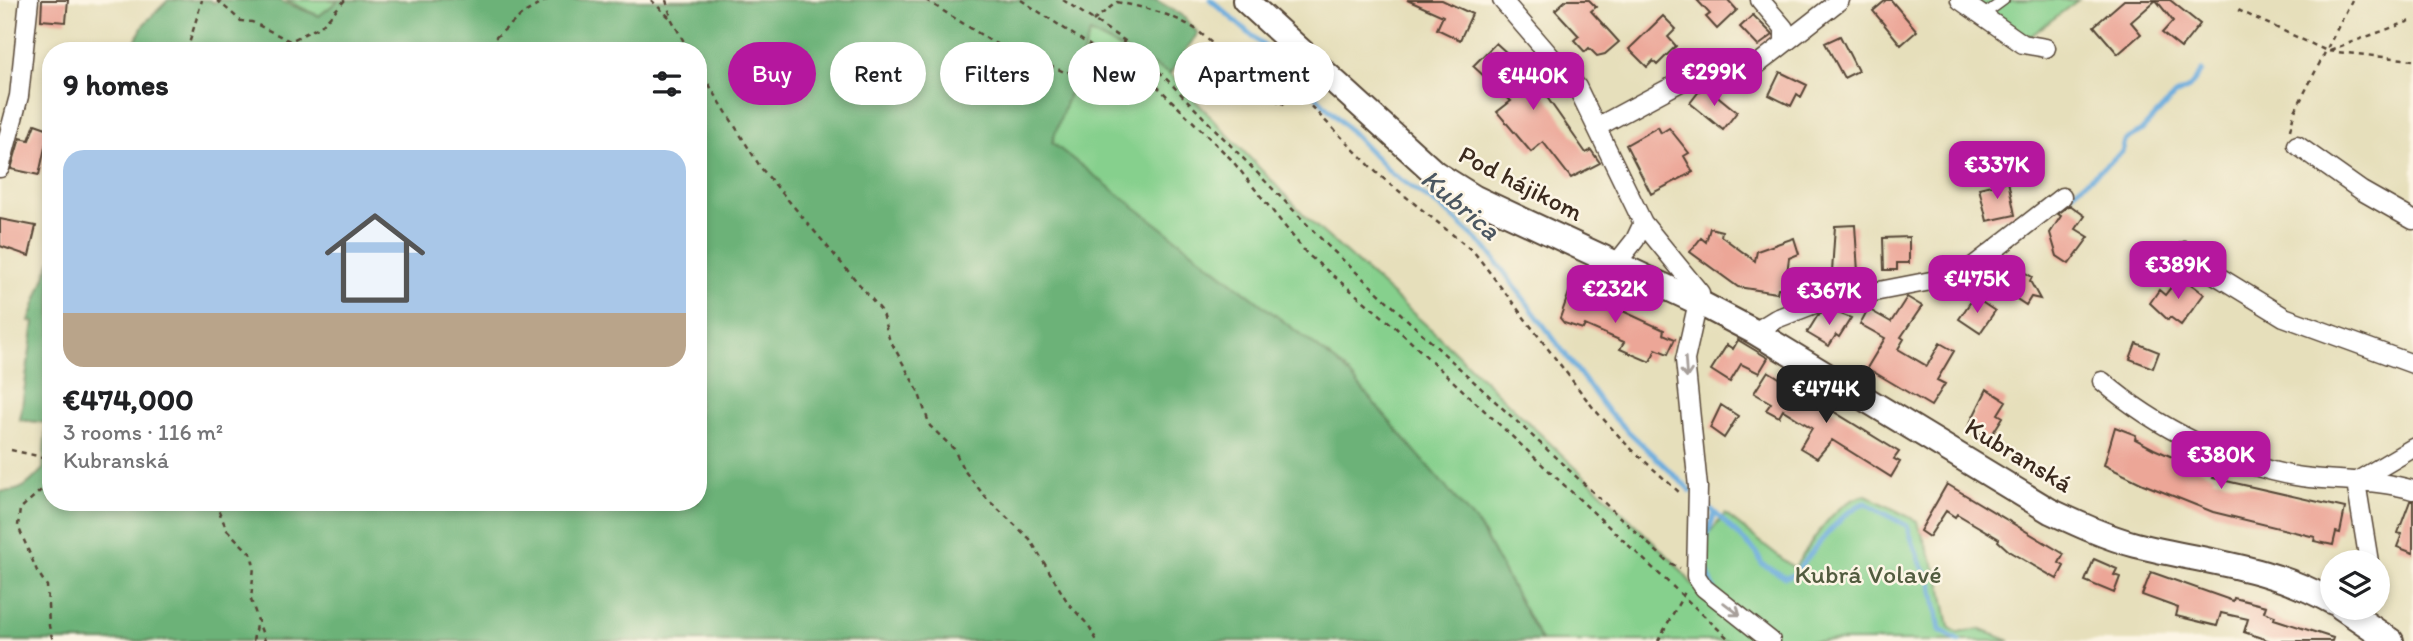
<!DOCTYPE html>
<html lang="en">
<head>
<meta charset="utf-8">
<style>
  :root { --surface:#fff; --page:#f2f2f2; --text:#202124; --muted:#757577; --accent:#b5179e }
  body { margin:0; font-family:Itim,sans-serif; background:var(--page); color:var(--text); height:100vh; display:flex; flex-direction:column; font-size:26px; white-space:nowrap }
  * { box-sizing:border-box; margin:0 }
  p { font-size:23px; color:var(--muted) }
  .icon { flex:none; width:38px; height:38px; fill:none; stroke:currentColor; stroke-width:2; stroke-linecap:round; stroke-linejoin:round }
  .map { position:relative; flex:1; overflow:hidden }
  .panel { position:absolute; left:42px; top:42px; width:665px; height:469px; display:flex; flex-direction:column; background:var(--surface); border-radius:28px; box-shadow:0 4px 10px #0003 }
  .panel>* { flex:none }
  .top-card { position:absolute; left:728px; top:42px; width:665px; height:63px; display:flex; gap:14px }
  .tools { position:absolute; left:2320px; top:550px; display:grid; gap:14px }
  .tools a { display:grid; place-items:center; width:70px; height:70px; border-radius:50%; background:var(--surface); box-shadow:0 4px 10px #0003; font-size:35px }
  .price { position:absolute; translate:-50% -60px; padding:0 16px; border-radius:14px; background:var(--accent); color:#fff; font-size:23px; line-height:46px; filter:drop-shadow(0 2px 4px #0008) }
  .price::after { content:''; position:absolute; left:50%; top:42px; width:21px; height:16px; margin-left:-10px; background:inherit; clip-path:polygon(0 0,100% 0,50% 100%) }
  .price.on { background:#222; color:#fff }
  ul { padding:0; list-style:none }
  li { display:grid; align-content:center; gap:14px; height:371px; padding:0 21px }
  li span { display:grid; place-items:center; height:217px; border-radius:21px; color:#555 }
  li>.icon { margin-inline-start:auto }
  span .icon { width:126px; height:126px; fill:#fffc; stroke-width:1 }
  li b { font-size:30px }
  h2 { display:flex; justify-content:space-between; align-items:center; height:84px; padding:0 21px; font-size:30px }
  .chip { padding:0 24px; border-radius:32px; background:var(--surface); box-shadow:0 4px 10px #0003; font-size:24px; line-height:63px }
  .chip.on { background:var(--accent); color:#fff }
  .map>svg:first-child { display:block }
  .green { fill:#86d08d; stroke:#607d56; stroke-width:2 }
  .forest { fill:#6cb278; stroke:#546e4b; stroke-width:2 }
  .lines { fill:none; stroke-linecap:round; stroke-linejoin:round }
  .stream { stroke:#69abdd; stroke-width:5 }
  .building { fill:#eca697 }
  .lane-casing { stroke:#554536; stroke-width:12 }
  .street-casing { stroke:#554536; stroke-width:21 }
  .secondary-casing { stroke:#554536; stroke-width:28 }
  .path { stroke:#554536; stroke-width:2.5; stroke-dasharray:5 5; stroke-linecap:butt }
  .lane { stroke:#fff; stroke-width:9 }
  .street { stroke:#fff; stroke-width:18 }
  .secondary { stroke:#fff; stroke-width:24 }
  .oneway { stroke:#a79f9a }
  .labels { text-anchor:middle; dominant-baseline:central; stroke-width:5; stroke-linejoin:round; paint-order:stroke }
  .street-label { font-size:26px; fill:#3b2a1e; stroke:#fcf5e5 }
  .park-label { font-size:26px; fill:#525c3f; stroke:#fcf5e5 }
  .water-label { font-size:28px; font-style:italic; fill:#4b5761; stroke:#fcf5e5 }
</style>
</head>
<body>
<div class="map">
<svg width="2413" height="641" viewBox="0 0 2413 641">
  <rect width="100%" height="100%" fill="#fcf5e5"/>
  <filter id="ink" filterUnits="userSpaceOnUse"><feTurbulence type="fractalNoise" baseFrequency=".0143" numOctaves="2"/><feDisplacementMap in="SourceGraphic" scale="14" xChannelSelector="R" yChannelSelector="G"/><feConvolveMatrix kernelMatrix="1 2 1 2 8 2 1 2 1" color-interpolation-filters="sRGB"/></filter>
  <filter id="wash" filterUnits="userSpaceOnUse"><feTurbulence type="fractalNoise" baseFrequency=".00686" numOctaves="4" result="noise"/><feDisplacementMap in="SourceGraphic" scale="28" xChannelSelector="R" yChannelSelector="G"/><feGaussianBlur stdDeviation="1.57" result="paint"/><feColorMatrix in="noise" values="0 0 0 0 0 0 0 0 0 0 0 0 0 0 0 0 0 1.4 0 .05"/><feComposite in="paint" operator="in"/></filter>
  <g filter="url(#wash)">
    <rect width="100%" height="100%" fill="#e6dfbb"/>
    <path class="green" d="M286,0H339L319,16Z
      M1974,0H2078L2028,38Z
      M1090,33L1170,74L1309,220L1435,333L1672,560L1693,585L1763,641H1541L1479,526L1052,142Z
      M1866,495L1917,521L1941,584L1949,627L1958,633L1979,629L2010,641H1778L1716,593L1701,571L1700,545L1725,514L1794,568C1813,542 1832,502 1866,495Z"/>
    <path class="forest" d="M168,0H209L214,3L217,0H278L319,16L339,0H1156L1182,15L1198,33L1170,74L1090,33L1052,143L1344,368L1479,526L1541,641H0V491C21,493 29,484 43,469L46,423L20,420L34,322L29,321L51,260V502H698V51H130L144,24Z"/>
    <g class="lines">
      <path class="stream" d="M1211,0L1289,68L1391,173L1448,213L1486,248L1609,413L1691,491
        M2072,193L2122,152L2125,141L2141,131L2175,95L2189,88L2202,71
        M1708,506L1757,553L1762,564L1785,577L1794,575C1809,556 1842,510 1865,503L1907,526L1919,560L1932,585L1940,630L1959,641
        M1705,542L1715,513
        M1704,562L1714,588"/>
    </g>
    <g id="blocks">
      <path class="building" d="M42,0H68L66,22L41,20Z
        M1407,0H1442L1472,14L1460,40L1437,29L1443,16Z
        M1566,0H1589L1596,7L1591,11L1619,42L1605,54L1597,56L1589,48L1585,52L1574,40L1579,36L1555,10Z
        M1697,0H1728L1737,10L1717,29L1706,17L1710,14Z
        M1886,0H1891L1917,31L1901,45L1873,11Z
        M2124,0H2170L2200,24L2181,48L2162,33L2173,21L2156,0L2131,22L2141,34L2118,54L2094,26Z
        M1753,15L1773,35L1758,46L1740,27Z
        M1663,16L1676,29L1668,37L1676,46L1657,65L1653,61L1647,67L1629,49Z
        M1840,36L1858,71L1844,78L1825,43Z
        M1496,43L1532,76L1586,153L1591,150L1600,163L1571,178L1543,142L1531,152L1497,112L1511,101L1473,66Z
        M1780,72L1807,85L1801,97L1797,94L1791,106L1769,95Z
        M1704,85L1737,112L1723,130L1690,103Z
        M35,124L49,129L39,175L11,169L20,138L29,140Z
        M1658,127L1661,133L1669,128L1689,153L1684,156L1693,172L1651,194L1626,145Z
        M2008,181L2015,215L1987,221L1979,188Z
        M2070,205L2085,216L2076,229L2089,237L2069,264L2057,256L2050,233L2061,216L2058,214Z
        M0,219L36,226L29,256L0,246Z
        M1855,225L1858,272H1832L1835,226Z
        M1710,228L1722,231L1721,236L1755,261L1757,251L1794,238L1799,254L1789,258L1785,288H1778L1777,293L1738,287L1690,252L1701,238L1706,242Z
        M1909,237V263H1897V270H1884L1883,238Z
        M2017,268L2032,277L2030,281L2040,299L2031,297L2026,305L2003,290Z
        M2180,276L2204,294L2181,325L2170,317L2168,320L2150,303L2159,290L2165,295Z
        M1571,287L1664,330L1663,334L1675,339L1668,354L1656,349L1650,362L1620,349L1624,342L1585,325L1583,329L1564,323L1560,318Z
        M1907,297L1922,306L1901,337L1904,339L1898,349L1927,366L1940,343L1954,351L1937,380L1945,384L1931,406L1867,368L1885,338L1860,324L1868,309L1891,322Z
        M1974,297L1995,311L1980,333L1959,319Z
        M1833,311L1851,318L1839,337L1836,335L1829,346L1807,333L1818,315L1823,313L1830,318Z
        M1738,340L1768,358L1759,373L1741,364L1730,382L1711,370L1727,345L1733,349Z
        M2136,343L2159,352L2153,368L2130,359Z
        M1768,371L1899,452L1894,459L1900,462L1891,477L1832,440L1817,458L1800,448L1812,428L1783,410L1779,417L1766,410L1771,403L1754,393Z
        M1987,389L2006,401L1998,414L2003,417L1989,439L1968,427Z
        M1721,405L1738,416L1724,438L1710,428Z
        M2115,427L2136,435L2135,439L2154,449L2214,475L2213,478L2345,508L2340,533L2336,532L2333,545L2314,541L2315,537L2213,512L2143,484L2104,465Z
        M1947,484L2064,554L2059,563L2064,566L2057,579L2010,552L1998,541L1999,539L1957,514L1955,517L1946,511L1929,537L1920,531Z
        M2410,501H2413V553L2397,547L2402,534L2398,533Z
        M2094,559L2117,569L2114,575L2120,577L2114,593L2085,581Z
        M2151,572L2233,601L2234,598L2266,606L2264,612L2275,616L2274,619L2333,638L2332,641H2270L2244,632L2248,619L2221,613L2217,626L2176,616L2178,608L2142,595Z"/>
    </g>
  </g>
  <g filter="url(#ink)">
    <use href="#blocks" fill-opacity="0" stroke="#554536" stroke-width="2"/>
    <g class="lines">
      <defs>
        <path id="lane" d="M1982,16L2004,0"/>
        <path id="street" d="M1502,0L1577,87L1643,223L1700,293L1685,360L1698,487L1696,576L1704,588L1771,641
          M1760,0L1784,28V42
          M1960,0L2023,44L2046,48
          M1597,127L1701,71L1758,64L1840,0
          M2297,145L2362,191L2413,220
          M0,168L19,96L29,0
          M2185,251L2214,274L2284,317L2413,364
          M1616,264L1635,240L1643,223
          M1755,332L1776,319L1817,303L1962,275L2062,197
          M2102,381C2154,426 2233,467 2302,477C2340,482 2376,479 2413,490
          M2359,480L2413,448
          M2356,482L2369,562"/>
        <path id="secondary" d="M1245,0L1435,173L1475,198L1698,302L1755,332L2050,511C2078,524 2106,537 2136,545C2207,563 2266,565 2333,602
          M2341,607L2391,641"/>
      </defs>
      <use href="#lane" class="lane-casing"/>
      <use href="#street" class="street-casing"/>
      <use href="#secondary" class="secondary-casing"/>
      <path class="path" d="M217,0L241,21L252,22L290,41L321,26L345,0
        M651,0L671,19
        M666,0L672,20L689,51
        M926,0L994,43L1067,73L1084,62L1124,55
        M1021,0L1106,56
        M1063,0L1128,43L1149,61L1328,246L1668,562L1680,568
        M2238,10L2327,51L2413,60
        M1093,21L1117,2C1146,8 1173,14 1197,30L1282,105L1295,91
        M1123,39L1125,55L1231,159L1307,254L1395,327L1731,641
        M2330,50L2413,20
        M187,51L202,0
        M480,51L524,13L547,0
        M1241,65L1255,50L1378,174L1474,252L1594,409L1628,446L1680,493
        M698,67L761,168L881,310L889,338L918,391L930,426L954,449L963,469L987,499L1030,539L1068,603L1089,626L1097,641
        M2290,130L2294,113L2352,0
        M11,450L51,459
        M51,474L48,484L20,509L18,526L37,571L47,586L49,626L53,641
        M215,502L227,530L251,554L254,566L251,600L265,641
        M253,641L257,620
        M1658,641L1686,590"/>
      <use href="#lane" class="lane"/>
      <use href="#street" class="street"/>
      <use href="#secondary" class="secondary"/>
    </g>
    <defs><path id="oneway-shaft" d="M-6 0H5M1.5-3L5.5 0L1.5 3" fill="none" stroke-width="1.6" stroke-linecap="round" stroke-linejoin="round" transform="scale(1.75)"/></defs>
    <g class="oneway">
      <use href="#oneway-shaft" transform="translate(1686 368) rotate(86)"/>
      <use href="#oneway-shaft" transform="translate(1732 609) rotate(37)"/>
    </g>
  </g>
  <g class="labels">
    <g class="street-label">
      <text transform="translate(1521 183) rotate(27)">Pod hájikom</text>
      <text transform="translate(2019 455) rotate(31)">Kubranská</text>
    </g>
    <g class="park-label">
      <text x="1868" y="574">Kubrá Volavé</text>
    </g>
    <g class="water-label">
      <text transform="translate(1461 204) rotate(40)">Kubrica</text>
    </g>
  </g>
</svg>
<div class="tools">
<a><svg class="icon" aria-label="layers" viewBox="0 0 24 24"><path d="M12 4l9 5-9 5-9-5zM3 14l9 5 9-5"/></svg></a>
</div>
<b class="price" style="left:1714px;top:108px">€299K</b>
<b class="price" style="left:1533px;top:112px">€440K</b>
<b class="price" style="left:1997px;top:201px">€337K</b>
<b class="price" style="left:2178px;top:301px">€389K</b>
<b class="price" style="left:1977px;top:315px">€475K</b>
<b class="price" style="left:1615px;top:325px">€232K</b>
<b class="price" style="left:1829px;top:327px">€367K</b>
<b class="price on" style="left:1826px;top:425px">€474K</b>
<b class="price" style="left:2221px;top:491px">€380K</b>
<div class="top-card">
<a class="chip on">Buy</a>
<a class="chip">Rent</a>
<a class="chip">Filters</a>
<a class="chip">New</a>
<a class="chip">Apartment</a>
</div>
<section class="panel">
<h2>9 homes<svg class="icon" aria-label="filters" viewBox="0 0 24 24"><path d="M4 7h16M4 17h16"/><circle cx="9" cy="7" r="2"/><circle cx="15" cy="17" r="2"/></svg></h2>
<ul>
<li><span style="background:linear-gradient(#a9c7e8 75%,#b9a48a 0)"><svg class="icon" aria-label="home" viewBox="0 0 24 24"><path d="M3 11l9-7 9 7M6 9v11h12V9"/></svg></span><div><b>€474,000</b><p>3 rooms · 116 m²</p><p>Kubranská</p></div></li>
</ul>
</section>
</div>
</body>
</html>
